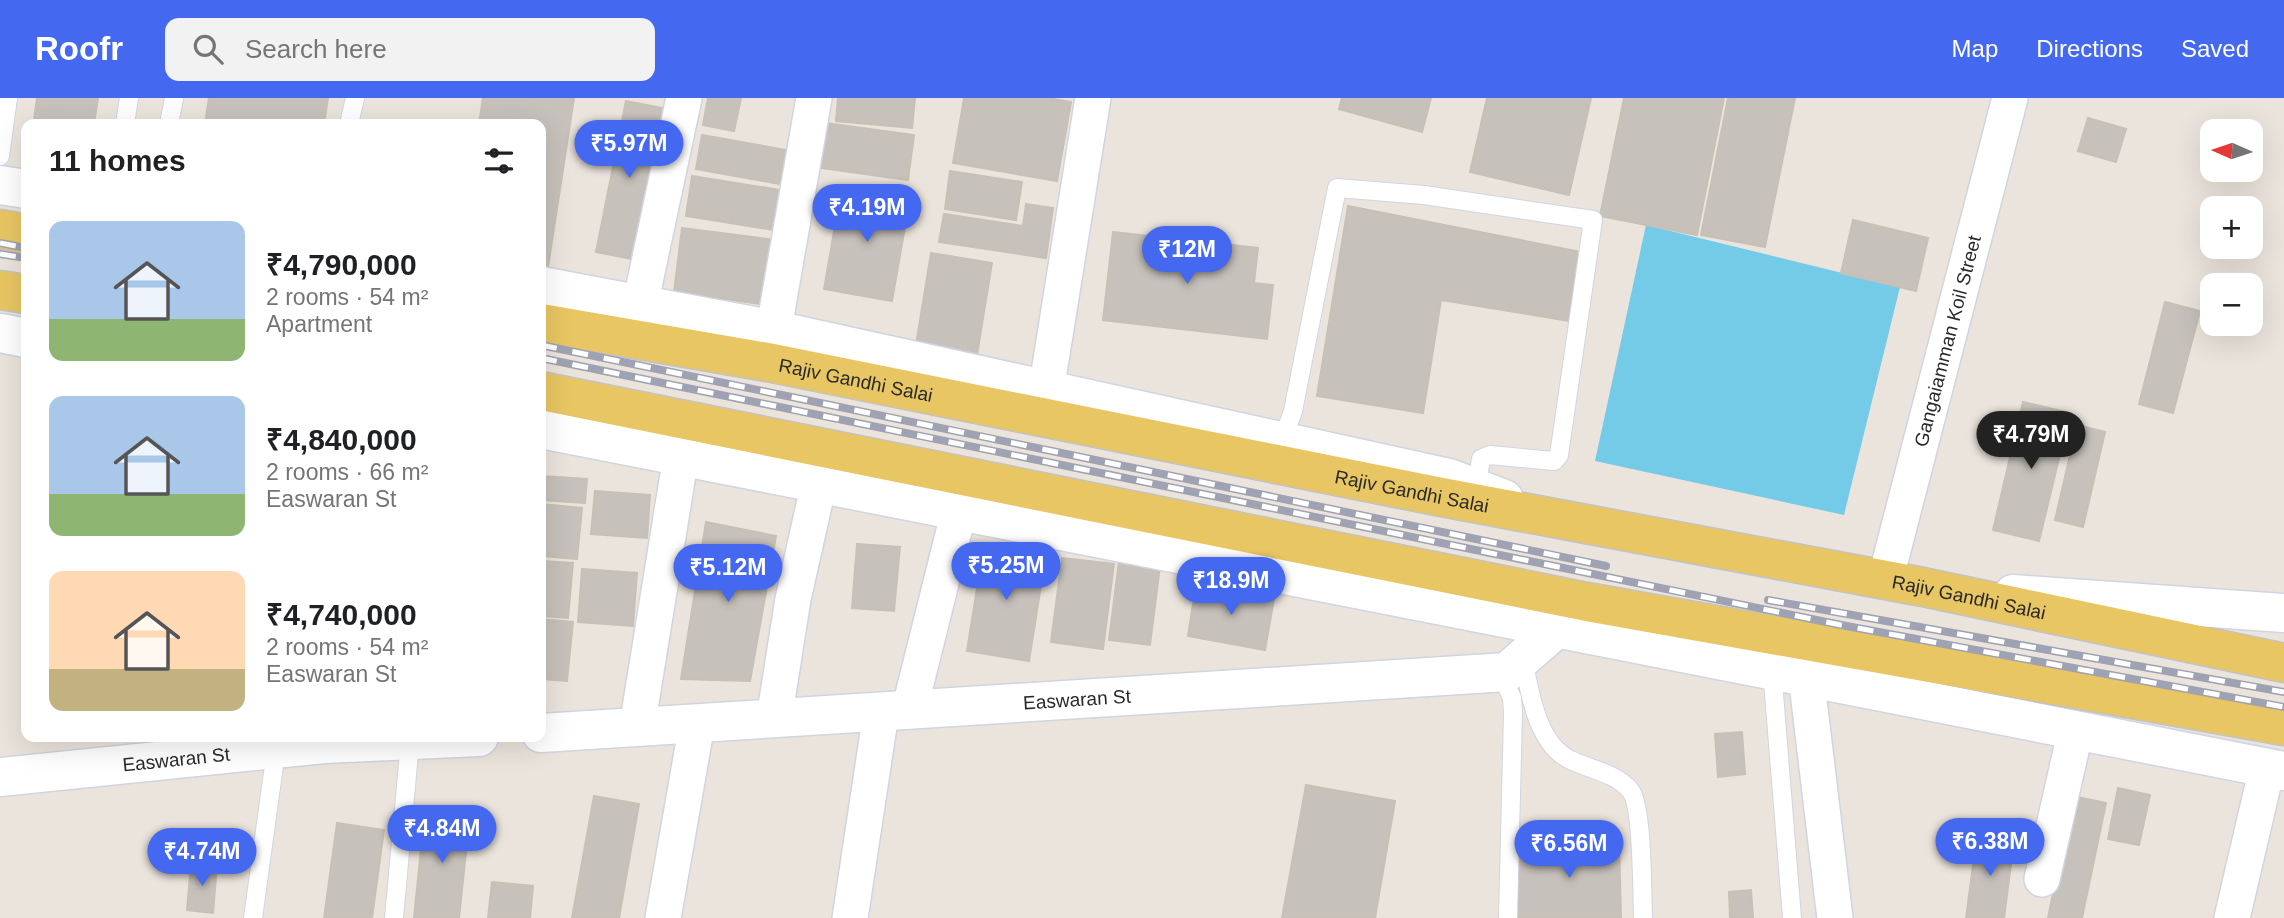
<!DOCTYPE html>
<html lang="en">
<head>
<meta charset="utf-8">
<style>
  :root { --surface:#fff; --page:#f2f2f2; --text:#202124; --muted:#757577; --accent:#4468ef }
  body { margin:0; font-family:Helvetica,sans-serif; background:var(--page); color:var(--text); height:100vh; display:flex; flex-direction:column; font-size:26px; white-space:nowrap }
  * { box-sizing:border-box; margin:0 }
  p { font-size:23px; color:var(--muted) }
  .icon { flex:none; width:38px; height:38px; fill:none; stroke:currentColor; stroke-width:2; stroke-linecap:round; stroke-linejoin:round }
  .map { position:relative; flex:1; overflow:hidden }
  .panel { position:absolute; left:21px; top:21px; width:525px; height:623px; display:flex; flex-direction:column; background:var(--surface); border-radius:14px; box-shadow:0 7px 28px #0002 }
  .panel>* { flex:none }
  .needle { width:46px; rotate:273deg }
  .tools { position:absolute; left:2200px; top:21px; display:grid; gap:14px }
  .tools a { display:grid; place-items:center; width:63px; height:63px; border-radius:14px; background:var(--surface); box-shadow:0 7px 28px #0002; font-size:35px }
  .price { position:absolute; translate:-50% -60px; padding:0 16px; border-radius:24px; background:var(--accent); color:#fff; font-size:23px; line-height:46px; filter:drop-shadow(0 2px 4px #0008) }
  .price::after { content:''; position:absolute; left:50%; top:42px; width:21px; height:16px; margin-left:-10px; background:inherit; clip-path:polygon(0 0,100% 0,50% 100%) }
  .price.selected { background:#222; color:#fff }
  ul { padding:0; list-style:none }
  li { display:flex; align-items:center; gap:21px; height:175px; padding:0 28px }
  li span { display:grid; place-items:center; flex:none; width:196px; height:140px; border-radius:14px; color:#555 }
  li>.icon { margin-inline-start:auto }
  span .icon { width:84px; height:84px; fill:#fffc; stroke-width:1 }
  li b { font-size:30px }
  h2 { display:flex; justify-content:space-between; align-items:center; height:84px; padding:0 28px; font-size:30px }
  header { display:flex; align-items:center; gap:42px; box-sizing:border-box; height:98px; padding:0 35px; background:var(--accent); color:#fff }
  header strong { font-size:33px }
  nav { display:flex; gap:38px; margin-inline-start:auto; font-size:24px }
  .search { width:490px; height:63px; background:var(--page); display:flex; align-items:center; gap:18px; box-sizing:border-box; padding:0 24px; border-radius:14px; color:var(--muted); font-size:26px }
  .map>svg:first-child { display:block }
  .water { fill:#74cbe7 }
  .building { fill:#c6c1bb; stroke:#c6c0b6; stroke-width:2 }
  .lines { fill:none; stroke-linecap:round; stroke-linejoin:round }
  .lane-casing { stroke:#d1d4e1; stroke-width:20 }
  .street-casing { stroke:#d1d4e1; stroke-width:38 }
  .secondary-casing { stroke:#d1d4e1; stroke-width:41 }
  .primary-casing { stroke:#c3c3c3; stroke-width:41 }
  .lane { stroke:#fff; stroke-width:18 }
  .street { stroke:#fff; stroke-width:35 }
  .secondary { stroke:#fff; stroke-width:38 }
  .primary { stroke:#e8c663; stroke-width:38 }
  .rail-casing { stroke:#9fa2b2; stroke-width:8 }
  .rail { stroke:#fff; stroke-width:5; stroke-dasharray:16; stroke-linecap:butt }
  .labels { text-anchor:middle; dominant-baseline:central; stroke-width:7; stroke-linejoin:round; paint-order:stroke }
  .street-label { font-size:19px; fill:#292929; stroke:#fff }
</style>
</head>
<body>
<header>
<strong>Roofr</strong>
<div class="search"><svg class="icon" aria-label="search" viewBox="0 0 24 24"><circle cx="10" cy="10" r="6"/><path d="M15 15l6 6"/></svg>Search here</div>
<nav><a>Map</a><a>Directions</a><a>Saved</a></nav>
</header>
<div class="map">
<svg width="2284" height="820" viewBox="0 0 2284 820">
  <rect width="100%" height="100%" fill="#ebe4dc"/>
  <path class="water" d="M1646,127L1900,189L1844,417L1595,363Z"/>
  <path class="building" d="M37,0H98L94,26L34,22Z
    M209,0H328L324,26H205Z
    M483,0H574L548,169L541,168V26H479Z
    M708,0H741L734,33L703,27Z
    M838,0H915L912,30L836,23Z
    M964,0H1048L1071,4L1057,83L953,65Z
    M1342,0H1431L1422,34L1339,11Z
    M1487,0H1591L1569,97L1470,74Z
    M1624,0H1724L1697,137L1600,118Z
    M1728,0H1795L1765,149L1701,137Z
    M626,3L662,10L632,161L596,154Z
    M2088,20L2126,31L2116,64L2078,53Z
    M826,25L914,37L908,82L821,70Z
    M702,37L786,52L780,86L696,71Z
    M950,73L1022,84L1016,122L945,111Z
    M692,78L780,92L774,132L686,118Z
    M842,88L910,100L892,203L824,191Z
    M1026,106L1053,110L1046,160L939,144L944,116L1023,128Z
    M1348,108L1581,154L1570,223L1441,202L1423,315L1317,298Z
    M1853,122L1928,140L1916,193L1841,175Z
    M682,130L776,142L767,207L674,194Z
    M1113,134L1258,150L1254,185L1273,187L1267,241L1103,222Z
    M931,155L992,165L975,269L914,259Z
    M2165,204L2200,213L2173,315L2139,306Z
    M2023,304L2070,315L2039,443L1993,432Z
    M2077,327L2105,334L2083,429L2055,422Z
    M541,378L587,381L585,405L541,402Z
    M595,393L650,397L647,440L591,436Z
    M541,406L582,410L577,461L541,458Z
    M706,424L776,438L750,583L681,581Z
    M857,446L900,449L894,513L852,510Z
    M984,446L1046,456L1029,563L967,553Z
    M1062,460L1114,466L1103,551L1051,544Z
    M541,463L573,465L568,520L541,518Z
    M1119,463L1160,468L1150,547L1109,542Z
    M582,471L637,475L633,528L578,524Z
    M1196,487L1274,501L1265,552L1188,538Z
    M541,521L573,524L567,583L541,581Z
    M1742,634L1745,676L1718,679L1715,636Z
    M1306,687L1395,703L1375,820H1282Z
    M2118,690L2150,697L2139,747L2108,741Z
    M594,698L639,706L619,820H572Z
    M2073,698L2106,705L2082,820H2048Z
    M425,711L470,716L459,820H414Z
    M337,725L384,732L372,820H324Z
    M1977,738L2014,743L2004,820H1966Z
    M1619,742L1621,820H1518L1516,746Z
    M191,765L217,767L213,815L187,812Z
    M492,784L533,788L530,820H488Z
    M1751,792L1753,820H1730L1729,794Z"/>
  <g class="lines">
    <defs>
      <path id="lane" d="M125,26L129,0
        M169,26L174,0
        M349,26L355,0
        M0,58L8,0
        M1282,344L1293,313L1337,90L1424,97L1593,122L1559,357L1554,363L1490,357L1481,361L1476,390
        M1523,560C1529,592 1537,649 1573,663C1592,672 1615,675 1630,692C1643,706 1642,797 1643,820
        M1772,571L1792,820
        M1500,574L1512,600L1513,615L1508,820
        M253,820L276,653
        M394,820L410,644"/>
      <g id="street">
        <path d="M640,207L684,0"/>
        <path d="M769,259L814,0"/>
        <path d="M1044,318L1046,293L1093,0"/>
        <path id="s1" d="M1885,483L2010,0"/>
        <path d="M1806,577L1835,820"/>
        <path d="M909,613L959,413"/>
        <path d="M774,621L793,501L819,385"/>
        <path d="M637,629L681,358"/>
        <path d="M2042,781L2076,631"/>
        <path d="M663,820L697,626"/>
        <path d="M850,820L881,615"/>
        <path d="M2232,820L2267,670"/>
      </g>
      <g id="secondary">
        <path d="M0,87L26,91"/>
        <path d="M541,188L775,232L1449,380L1504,401"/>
        <path d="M0,235L26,240"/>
        <path d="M541,331L2284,673"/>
        <path d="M2013,496L2284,515"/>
        <path id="s2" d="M541,635L1507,574L1572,517"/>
        <path id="s3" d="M0,679L324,646L479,639"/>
      </g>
      <g id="primary">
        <path d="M0,131L26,136"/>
        <path d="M0,192L26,196"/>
        <path id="s4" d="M541,225L767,264L1436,398L1923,489L2284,565"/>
        <path d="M541,293L1587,504L2284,628"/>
      </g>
    </defs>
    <use href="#lane" class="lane-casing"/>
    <use href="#street" class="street-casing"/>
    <use href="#secondary" class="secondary-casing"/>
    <use href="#primary" class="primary-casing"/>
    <use href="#lane" class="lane"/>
    <use href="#street" class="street"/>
    <use href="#secondary" class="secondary"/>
    <use href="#primary" class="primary"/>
    <defs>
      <path id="rail" d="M0,145L26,150
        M0,156L26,160
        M541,247L1606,468
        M541,260L1841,527L2284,609
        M1768,502L2284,594"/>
    </defs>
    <use href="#rail" class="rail-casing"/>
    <use href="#rail" class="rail"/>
  </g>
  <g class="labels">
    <g class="street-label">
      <text stroke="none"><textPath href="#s1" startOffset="248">Gangaiamman Koil Street</textPath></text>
      <text stroke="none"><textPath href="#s4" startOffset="320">Rajiv Gandhi Salai</textPath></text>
      <text stroke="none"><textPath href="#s4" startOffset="887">Rajiv Gandhi Salai</textPath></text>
      <text stroke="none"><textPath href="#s4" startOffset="1454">Rajiv Gandhi Salai</textPath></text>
      <text stroke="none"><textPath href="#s2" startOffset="537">Easwaran St</textPath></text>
      <text stroke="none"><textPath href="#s3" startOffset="177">Easwaran St</textPath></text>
    </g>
  </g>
</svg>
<div class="tools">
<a><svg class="needle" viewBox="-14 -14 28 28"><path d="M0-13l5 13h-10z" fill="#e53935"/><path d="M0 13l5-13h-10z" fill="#757577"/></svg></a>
<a>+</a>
<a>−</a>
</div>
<b class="price" style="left:629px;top:82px">₹5.97M</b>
<b class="price" style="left:867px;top:146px">₹4.19M</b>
<b class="price" style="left:1187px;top:188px">₹12M</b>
<b class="price selected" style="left:2031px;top:373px">₹4.79M</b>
<b class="price" style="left:1006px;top:504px">₹5.25M</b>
<b class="price" style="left:728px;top:506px">₹5.12M</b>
<b class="price" style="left:1231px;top:519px">₹18.9M</b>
<b class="price" style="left:442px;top:767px">₹4.84M</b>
<b class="price" style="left:1990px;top:780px">₹6.38M</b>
<b class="price" style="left:1569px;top:782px">₹6.56M</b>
<b class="price" style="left:202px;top:790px">₹4.74M</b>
<section class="panel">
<h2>11 homes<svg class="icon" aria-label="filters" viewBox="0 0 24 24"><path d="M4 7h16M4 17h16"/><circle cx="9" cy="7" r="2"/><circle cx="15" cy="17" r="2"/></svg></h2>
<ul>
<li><span style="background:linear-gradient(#a9c7e8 70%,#8fb573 0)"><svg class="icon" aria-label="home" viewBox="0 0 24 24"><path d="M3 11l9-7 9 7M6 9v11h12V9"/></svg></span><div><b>₹4,790,000</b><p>2 rooms · 54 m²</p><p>Apartment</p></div></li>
<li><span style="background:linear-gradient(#a9c7e8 70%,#8fb573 0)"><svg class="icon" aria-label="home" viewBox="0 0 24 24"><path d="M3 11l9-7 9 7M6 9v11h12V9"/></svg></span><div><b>₹4,840,000</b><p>2 rooms · 66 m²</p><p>Easwaran St</p></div></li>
<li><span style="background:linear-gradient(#ffd9b3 70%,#c2b280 0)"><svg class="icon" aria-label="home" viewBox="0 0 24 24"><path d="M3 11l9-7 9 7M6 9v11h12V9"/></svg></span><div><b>₹4,740,000</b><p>2 rooms · 54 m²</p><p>Easwaran St</p></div></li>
</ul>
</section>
</div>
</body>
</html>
